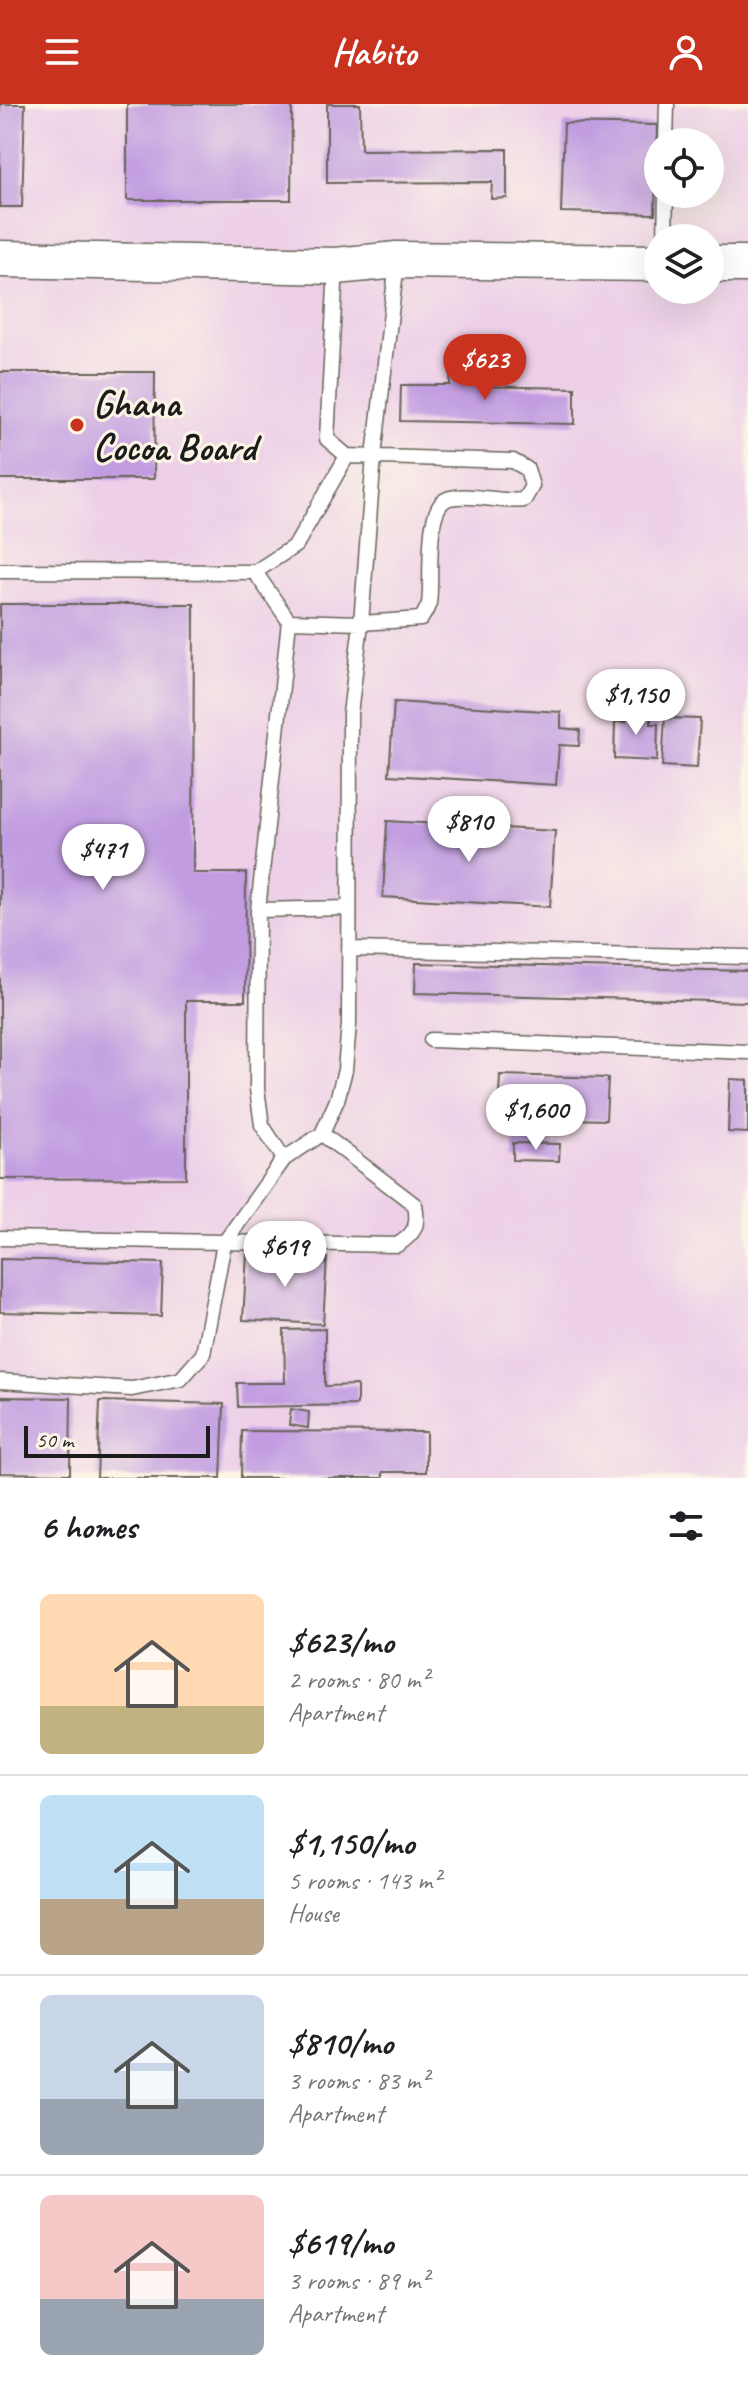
<!DOCTYPE html>
<html lang="en">
<head>
<meta charset="utf-8">
<style>
  :root { --surface:#fff; --page:#f6f6f6; --text:#202124; --muted:#757577; --line:#e0e0e0; --accent:#c8321e }
  body { margin:0; font-family:Caveat,sans-serif; background:var(--page); color:var(--text); height:100vh; display:flex; flex-direction:column; font-size:30px; white-space:nowrap }
  * { box-sizing:border-box; margin:0 }
  p { font-size:26px; color:var(--muted) }
  .icon { flex:none; width:44px; height:44px; fill:none; stroke:currentColor; stroke-width:2; stroke-linecap:round; stroke-linejoin:round }
  .map { position:relative; height:1374px; overflow:hidden }
  .side { display:flex; flex-direction:column; background:var(--surface); flex:1 }
  .side>* { flex:none }
  .buttons { position:absolute; left:644px; top:24px; display:grid; gap:16px }
  .buttons a { display:grid; place-items:center; width:80px; height:80px; border-radius:50%; background:var(--surface); box-shadow:0 8px 32px #0002; font-size:40px }
  .scale { position:absolute; left:24px; bottom:20px; width:186px; box-sizing:border-box; padding-left:8px; border:4px solid #1c1c1c; border-top:0; font-size:22px; line-height:28px; white-space:nowrap; color:#1c1c1c; -webkit-text-stroke:6px #fcf5e5; paint-order:stroke }
  .price { position:absolute; translate:-50% -68px; padding:0 18px; border-radius:28px; background:#fff; color:#222; font-size:26px; line-height:52px; filter:drop-shadow(0 2px 4px #0008) }
  .price::after { content:''; position:absolute; left:50%; top:48px; width:24px; height:18px; margin-left:-12px; background:inherit; clip-path:polygon(0 0,100% 0,50% 100%) }
  .price.active { background:var(--accent); color:#fff }
  ul { padding:0; list-style:none }
  li { display:flex; align-items:center; gap:24px; height:200px; padding:0 40px }
  li+li { border-top:2px solid var(--line) }
  li span { display:grid; place-items:center; flex:none; width:224px; height:160px; border-radius:12px; color:#555 }
  li>.icon { margin-inline-start:auto }
  span .icon { width:96px; height:96px; fill:#fffc; stroke-width:1 }
  li b { font-size:34px }
  h2 { display:flex; justify-content:space-between; align-items:center; height:96px; padding:0 40px; font-size:34px }
  header { display:flex; justify-content:space-between; align-items:center; height:104px; padding:0 40px; background:var(--accent); color:#fff; font-size:36px; font-weight:600 }
  .map>svg:first-child { display:block }
  .built { fill:#edd0e8; fill-rule:evenodd }
  .building { fill:#c19ce1 }
  .lines { fill:none; stroke-linecap:round; stroke-linejoin:round }
  .service-casing { stroke:#676359; stroke-width:17 }
  .tertiary-casing { stroke:#676359; stroke-width:39 }
  .service { stroke:#fff; stroke-width:14 }
  .tertiary { stroke:#fff; stroke-width:36 }
  .poi-dot { fill:#c8321e; stroke:#fcf5e5; stroke-width:3 }
  .labels { text-anchor:middle; dominant-baseline:central; stroke-width:6; stroke-linejoin:round; paint-order:stroke }
  .poi-label { font-size:38px; font-weight:bold; fill:#1c1c1c; stroke:#fcf5e5; text-anchor:start }
</style>
</head>
<body>
<header><svg class="icon" aria-label="menu" viewBox="0 0 24 24"><path d="M4 6h16M4 12h16M4 18h16"/></svg>Habito<svg class="icon" aria-label="person" viewBox="0 0 24 24"><circle cx="12" cy="8" r="4"/><path d="M4 21q1-7 8-7t8 7"/></svg></header>
<div class="map">
<svg width="748" height="1374" viewBox="0 0 748 1374">
  <rect width="100%" height="100%" fill="#fcf5e5"/>
  <filter id="ink" filterUnits="userSpaceOnUse"><feTurbulence type="fractalNoise" baseFrequency=".0125" numOctaves="2"/><feDisplacementMap in="SourceGraphic" scale="16" xChannelSelector="R" yChannelSelector="G"/><feConvolveMatrix kernelMatrix="1 2 1 2 8 2 1 2 1" color-interpolation-filters="sRGB"/></filter>
  <filter id="wash" filterUnits="userSpaceOnUse"><feTurbulence type="fractalNoise" baseFrequency=".006" numOctaves="4" result="noise"/><feDisplacementMap in="SourceGraphic" scale="32" xChannelSelector="R" yChannelSelector="G"/><feGaussianBlur stdDeviation="1.8" result="paint"/><feColorMatrix in="noise" values="0 0 0 0 0 0 0 0 0 0 0 0 0 0 0 0 0 1.4 0 .05"/><feComposite in="paint" operator="in"/></filter>
  <g filter="url(#wash)">
    <rect width="100%" height="100%" fill="#f2e6ca"/>
    <path class="built" d="M0,0H748V1374H0ZM658,38H710V90H658ZM658,134H710V186H658Z"/>
    <g id="blocks">
      <path class="building" d="M0,0H25L22,103H0Z
        M127,0H292L291,96H127Z
        M327,0H360L361,46L507,45V94L491,95L492,78L327,79Z
        M564,19L657,21L655,110L561,108Z
        M451,257H475L474,282L575,284V320L400,317L401,281H450Z
        M0,268H155L154,375H0Z
        M0,500H194L193,769H246L245,897H186V1074L0,1075Z
        M394,598L561,608V624L580,626L579,642L559,641L556,681L389,671Z
        M626,606L651,607V620H658L657,657L614,655L615,618H626Z
        M665,614L700,615L697,664L662,662Z
        M387,717L555,727L550,803L383,793Z
        M416,859L748,867V898L415,889Z
        M500,971L608,974L606,1016L498,1013Z
        M730,975L748,976V1029L728,1028Z
        M513,1039L560,1040L559,1057L513,1056Z
        M247,1150L327,1154L323,1220L243,1216Z
        M0,1155L163,1159L161,1212L0,1208Z
        M325,1225V1282L357,1281V1301L238,1303L237,1279H285L284,1226Z
        M0,1293L71,1294L70,1370L0,1369Z
        M100,1297L224,1300L221,1374H97Z
        M291,1305L309,1308L308,1324L289,1321Z
        M242,1327L426,1328V1368H383V1374H241Z"/>
    </g>
  </g>
  <g filter="url(#ink)">
    <use href="#blocks" fill-opacity="0" stroke="#676359" stroke-width="2"/>
    <g class="lines">
      <defs>
        <path id="service" d="M666,38L667,0
          M665,134L666,90
          M0,467L255,468
          M289,517L361,519L421,515C424,510 428,504 429,499C433,476 423,400 450,394C471,389 501,399 524,396L532,382L527,365L513,357L347,352
          M258,806L349,804
          M349,845L748,853
          M431,936L748,948
          M284,1055L262,1021L257,985L258,806L289,517L255,468L296,441L347,352L327,335L336,163
          M0,1134L397,1141C415,1130 419,1121 415,1101L322,1030
          M0,1277L132,1285L181,1275L203,1250L224,1139L284,1055L322,1030L337,996L345,966L349,920L350,610L361,519L374,352L397,158"/>
        <path id="tertiary" d="M0,155L336,162L397,156L658,159
          M710,160H748"/>
      </defs>
      <use href="#service" class="service-casing"/>
      <use href="#tertiary" class="tertiary-casing"/>
      <use href="#service" class="service"/>
      <use href="#tertiary" class="tertiary"/>
    </g>
  </g>
  <circle class="poi-dot" cx="77" cy="321" r="8"/>
  <g class="labels">
    <g class="poi-label">
      <text x="93" y="299">Ghana<tspan x="93" dy="44">Cocoa Board</tspan></text>
    </g>
  </g>
</svg>
<div class="buttons">
<a><svg class="icon" aria-label="locate" viewBox="0 0 24 24"><circle cx="12" cy="12" r="6"/><path d="M12 2v4M12 18v4M2 12h4M18 12h4"/></svg></a>
<a><svg class="icon" aria-label="layers" viewBox="0 0 24 24"><path d="M12 4l9 5-9 5-9-5zM3 14l9 5 9-5"/></svg></a>
</div>
<div class="scale">50 m</div>
<b class="price active" style="left:485px;top:298px">$623</b>
<b class="price" style="left:636px;top:633px">$1,150</b>
<b class="price" style="left:469px;top:760px">$810</b>
<b class="price" style="left:103px;top:788px">$471</b>
<b class="price" style="left:536px;top:1048px">$1,600</b>
<b class="price" style="left:285px;top:1185px">$619</b>
</div>
<section class="side">
<h2>6 homes<svg class="icon" aria-label="filters" viewBox="0 0 24 24"><path d="M4 7h16M4 17h16"/><circle cx="9" cy="7" r="2"/><circle cx="15" cy="17" r="2"/></svg></h2>
<ul>
<li><span style="background:linear-gradient(#ffd9b3 70%,#c2b280 0)"><svg class="icon" aria-label="home" viewBox="0 0 24 24"><path d="M3 11l9-7 9 7M6 9v11h12V9"/></svg></span><div><b>$623/mo</b><p>2 rooms · 80 m²</p><p>Apartment</p></div></li>
<li><span style="background:linear-gradient(#bfe0f5 65%,#b9a48a 0)"><svg class="icon" aria-label="home" viewBox="0 0 24 24"><path d="M3 11l9-7 9 7M6 9v11h12V9"/></svg></span><div><b>$1,150/mo</b><p>5 rooms · 143 m²</p><p>House</p></div></li>
<li><span style="background:linear-gradient(#c9d6e8 65%,#9aa5b1 0)"><svg class="icon" aria-label="home" viewBox="0 0 24 24"><path d="M3 11l9-7 9 7M6 9v11h12V9"/></svg></span><div><b>$810/mo</b><p>3 rooms · 83 m²</p><p>Apartment</p></div></li>
<li><span style="background:linear-gradient(#f6c9c9 65%,#9aa5b1 0)"><svg class="icon" aria-label="home" viewBox="0 0 24 24"><path d="M3 11l9-7 9 7M6 9v11h12V9"/></svg></span><div><b>$619/mo</b><p>3 rooms · 89 m²</p><p>Apartment</p></div></li>
</ul>
</section>
</body>
</html>
